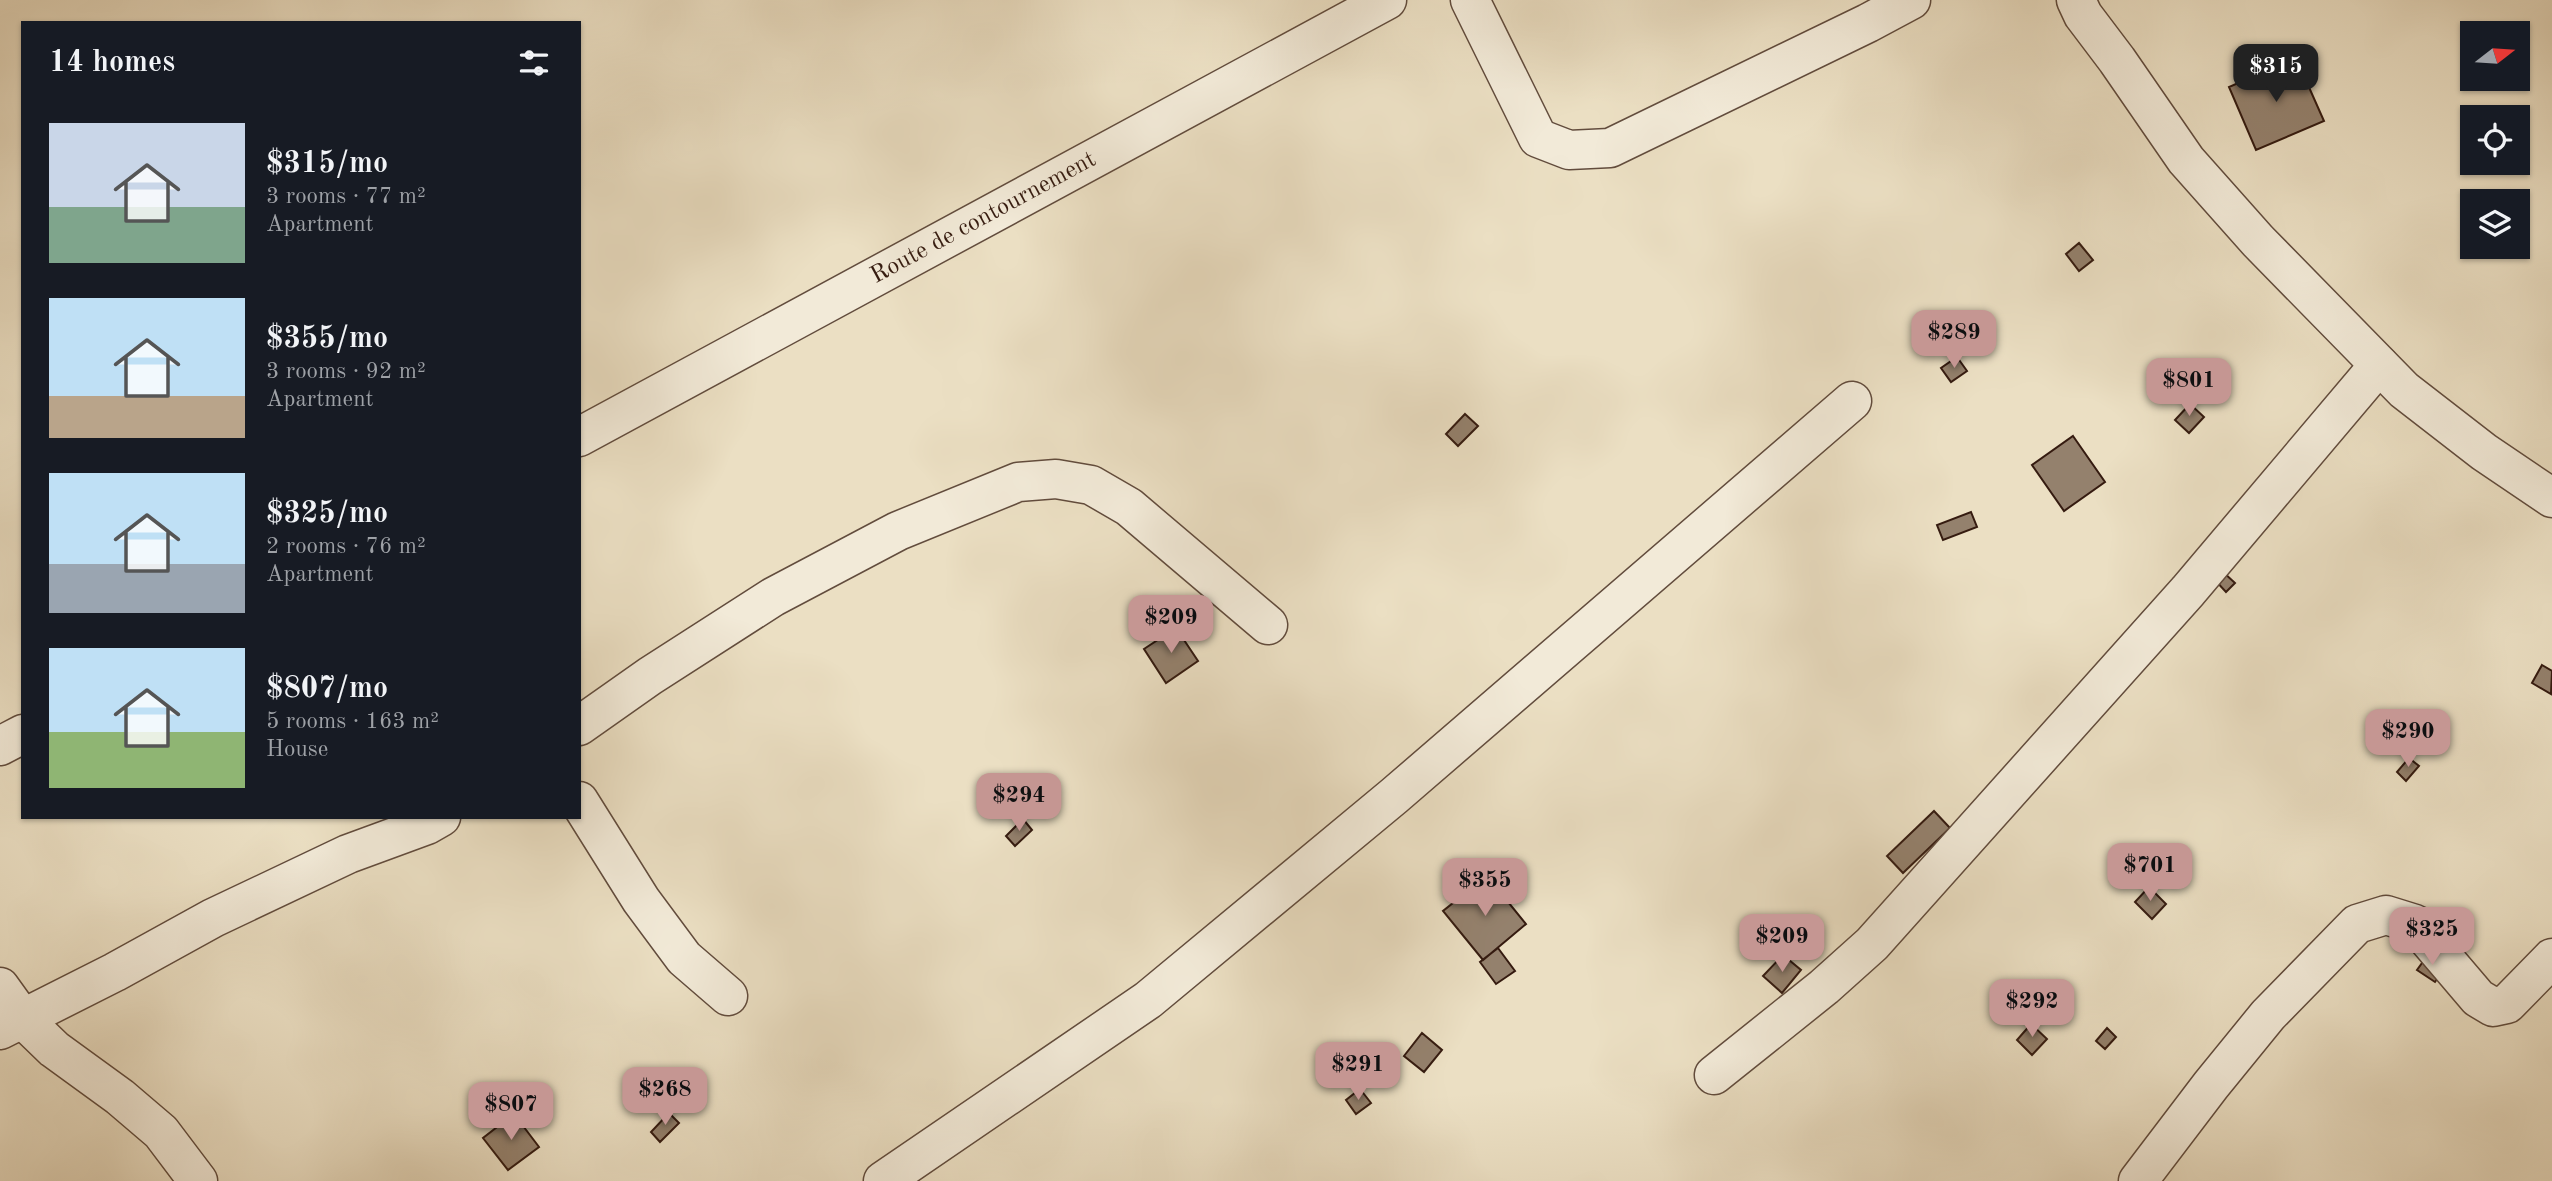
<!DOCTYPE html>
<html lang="en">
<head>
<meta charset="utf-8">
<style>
  :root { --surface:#171b24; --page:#242831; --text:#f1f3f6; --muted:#9ea1a6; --accent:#c59692 }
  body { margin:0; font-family:"Old Standard TT",serif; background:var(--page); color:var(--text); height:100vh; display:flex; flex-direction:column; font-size:26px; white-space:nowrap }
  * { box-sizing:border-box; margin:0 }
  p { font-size:23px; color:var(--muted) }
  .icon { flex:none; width:38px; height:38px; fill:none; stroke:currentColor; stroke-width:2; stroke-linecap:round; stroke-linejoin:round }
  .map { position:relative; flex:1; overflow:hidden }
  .sheet { position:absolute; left:21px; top:21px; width:560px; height:798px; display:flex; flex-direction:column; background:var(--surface); border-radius:0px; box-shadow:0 2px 5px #0004 }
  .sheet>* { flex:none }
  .needle { width:46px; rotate:73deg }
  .controls { position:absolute; left:2460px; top:21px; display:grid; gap:14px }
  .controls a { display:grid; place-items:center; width:70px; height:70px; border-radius:0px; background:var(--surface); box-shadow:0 2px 5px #0004; font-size:35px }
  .price { position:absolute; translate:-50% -60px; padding:0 16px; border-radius:14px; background:var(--accent); color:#111; font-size:23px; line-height:46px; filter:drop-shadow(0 2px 4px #0008) }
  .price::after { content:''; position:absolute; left:50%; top:42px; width:21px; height:16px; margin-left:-10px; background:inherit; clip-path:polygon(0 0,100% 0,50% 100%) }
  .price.on { background:#222; color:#fff }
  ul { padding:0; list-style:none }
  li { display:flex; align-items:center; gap:21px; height:175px; padding:0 28px }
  li span { display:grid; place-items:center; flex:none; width:196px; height:140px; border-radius:0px; color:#555 }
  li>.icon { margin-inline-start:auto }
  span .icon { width:84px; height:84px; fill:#fffc; stroke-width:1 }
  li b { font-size:30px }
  h2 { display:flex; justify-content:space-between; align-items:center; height:84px; padding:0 28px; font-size:30px }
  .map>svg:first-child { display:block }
  .building { fill:#94816d; stroke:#351b10; stroke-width:2 }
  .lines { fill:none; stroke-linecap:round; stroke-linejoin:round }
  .minor-casing { stroke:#624c3d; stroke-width:41 }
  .minor { stroke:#f2ead8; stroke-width:38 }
  .labels { text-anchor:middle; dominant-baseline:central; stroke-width:6; stroke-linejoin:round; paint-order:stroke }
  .street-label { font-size:24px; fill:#351b10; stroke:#f2ead8 }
</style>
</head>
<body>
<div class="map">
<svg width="2552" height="1181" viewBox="0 0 2552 1181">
  <rect width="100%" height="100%" fill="#ebdfc3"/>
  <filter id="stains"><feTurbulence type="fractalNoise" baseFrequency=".00286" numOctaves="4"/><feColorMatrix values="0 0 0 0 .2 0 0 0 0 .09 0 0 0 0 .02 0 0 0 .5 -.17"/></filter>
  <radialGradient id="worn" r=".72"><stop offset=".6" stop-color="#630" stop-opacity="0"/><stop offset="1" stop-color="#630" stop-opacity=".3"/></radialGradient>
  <path class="building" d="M2296,58L2324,121L2256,150L2229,87Z
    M2079,243L2093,260L2079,271L2066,254Z
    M1957,357L1967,371L1951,382L1941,368Z
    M2190,404L2204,417L2189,433L2175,420Z
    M1465,414L1478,426L1458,446L1446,434Z
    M2073,436L2105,482L2064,511L2032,465Z
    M1971,512L1977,527L1943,540L1937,525Z
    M2222,571L2235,583L2226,592L2214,579Z
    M1176,628L1198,661L1166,683L1144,649Z
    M2542,665L2552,671L2551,694L2532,683Z
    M2409,758L2419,766L2406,781L2397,772Z
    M1934,811L1950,828L1903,873L1887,856Z
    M1023,819L1032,830L1015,846L1006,836Z
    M1487,876L1526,924L1483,960L1443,911Z
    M2149,887L2166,904L2152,919L2135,902Z
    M1498,948L1515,971L1496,984L1480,962Z
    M2430,952L2447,965L2435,982L2417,970Z
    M1783,955L1801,970L1782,993L1763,976Z
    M2031,1024L2047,1039L2032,1055L2017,1040Z
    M2107,1028L2116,1037L2105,1049L2096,1041Z
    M1422,1033L1442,1050L1424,1072L1404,1056Z
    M1360,1089L1371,1103L1356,1114L1346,1100Z
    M669,1113L679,1123L660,1142L651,1132Z
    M514,1114L539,1147L508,1170L483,1138Z"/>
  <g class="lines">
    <defs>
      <g id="minor">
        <path d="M1470,0L1538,138L1569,150L1610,148L1868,23L1911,0"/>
        <path d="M2076,0L2083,15L2117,60L2186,160L2258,241L2404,390L2484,452L2552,498"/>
        <path id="s1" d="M579,437L1387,0"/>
        <path d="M579,726L650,676L773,597L898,531L1018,482L1056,479L1091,485L1129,507L1268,625"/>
        <path d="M0,746L23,734"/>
        <path d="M579,801L641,900L684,958L728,996"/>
        <path d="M0,987L23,1019L54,1049L120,1097L161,1132L198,1181"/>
        <path d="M0,1030L115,972L213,918L348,854L427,825L441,817"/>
        <path d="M1714,1075L1824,987L1872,944L2188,591L2379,365"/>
        <path d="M883,1181L1148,1000L1394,796L1852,401"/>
        <path d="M2138,1181L2211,1085L2268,1015L2357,924L2386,915L2415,924L2478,998L2493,1007L2507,1004L2552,958"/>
      </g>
    </defs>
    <use href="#minor" class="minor-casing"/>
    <use href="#minor" class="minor"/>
  </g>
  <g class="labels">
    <g class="street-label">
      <text stroke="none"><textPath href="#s1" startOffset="460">Route de contournement</textPath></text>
    </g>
  </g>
  <rect width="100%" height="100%" filter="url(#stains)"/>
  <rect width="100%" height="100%" fill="url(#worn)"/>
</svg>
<div class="controls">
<a><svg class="needle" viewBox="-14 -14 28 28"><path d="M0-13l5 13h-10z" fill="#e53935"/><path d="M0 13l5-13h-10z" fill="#9ea1a6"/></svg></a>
<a><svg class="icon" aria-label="locate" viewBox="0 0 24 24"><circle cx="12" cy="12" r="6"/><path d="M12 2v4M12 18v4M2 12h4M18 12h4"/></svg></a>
<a><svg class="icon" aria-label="layers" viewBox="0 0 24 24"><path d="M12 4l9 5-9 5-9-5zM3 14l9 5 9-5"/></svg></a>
</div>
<b class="price on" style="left:2276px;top:104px">$315</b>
<b class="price" style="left:1954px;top:370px">$289</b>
<b class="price" style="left:2189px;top:418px">$801</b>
<b class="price" style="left:1171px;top:655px">$209</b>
<b class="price" style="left:2408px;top:769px">$290</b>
<b class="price" style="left:1019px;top:833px">$294</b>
<b class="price" style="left:2150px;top:903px">$701</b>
<b class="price" style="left:1485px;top:918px">$355</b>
<b class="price" style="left:2432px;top:967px">$325</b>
<b class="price" style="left:1782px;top:974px">$209</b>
<b class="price" style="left:2032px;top:1039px">$292</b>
<b class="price" style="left:1358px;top:1102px">$291</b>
<b class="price" style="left:665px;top:1127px">$268</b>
<b class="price" style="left:511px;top:1142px">$807</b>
<section class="sheet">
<h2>14 homes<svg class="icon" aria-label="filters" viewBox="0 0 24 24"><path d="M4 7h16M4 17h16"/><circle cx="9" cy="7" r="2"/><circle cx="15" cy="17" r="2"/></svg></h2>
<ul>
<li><span style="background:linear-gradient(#c9d6e8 60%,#7fa58c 0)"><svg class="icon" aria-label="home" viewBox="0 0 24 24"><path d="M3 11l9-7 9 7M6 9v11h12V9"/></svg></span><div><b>$315/mo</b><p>3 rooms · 77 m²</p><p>Apartment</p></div></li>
<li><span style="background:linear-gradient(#bfe0f5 70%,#b9a48a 0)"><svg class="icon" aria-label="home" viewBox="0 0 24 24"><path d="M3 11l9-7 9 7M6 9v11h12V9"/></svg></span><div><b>$355/mo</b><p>3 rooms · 92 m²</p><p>Apartment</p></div></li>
<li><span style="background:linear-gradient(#bfe0f5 65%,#9aa5b1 0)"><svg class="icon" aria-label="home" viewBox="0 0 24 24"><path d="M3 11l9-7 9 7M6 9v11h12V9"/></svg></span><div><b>$325/mo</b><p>2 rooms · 76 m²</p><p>Apartment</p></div></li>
<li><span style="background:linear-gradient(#bfe0f5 60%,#8fb573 0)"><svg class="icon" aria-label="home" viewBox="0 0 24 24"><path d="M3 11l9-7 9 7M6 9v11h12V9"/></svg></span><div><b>$807/mo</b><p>5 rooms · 163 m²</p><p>House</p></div></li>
</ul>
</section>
</div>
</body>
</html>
